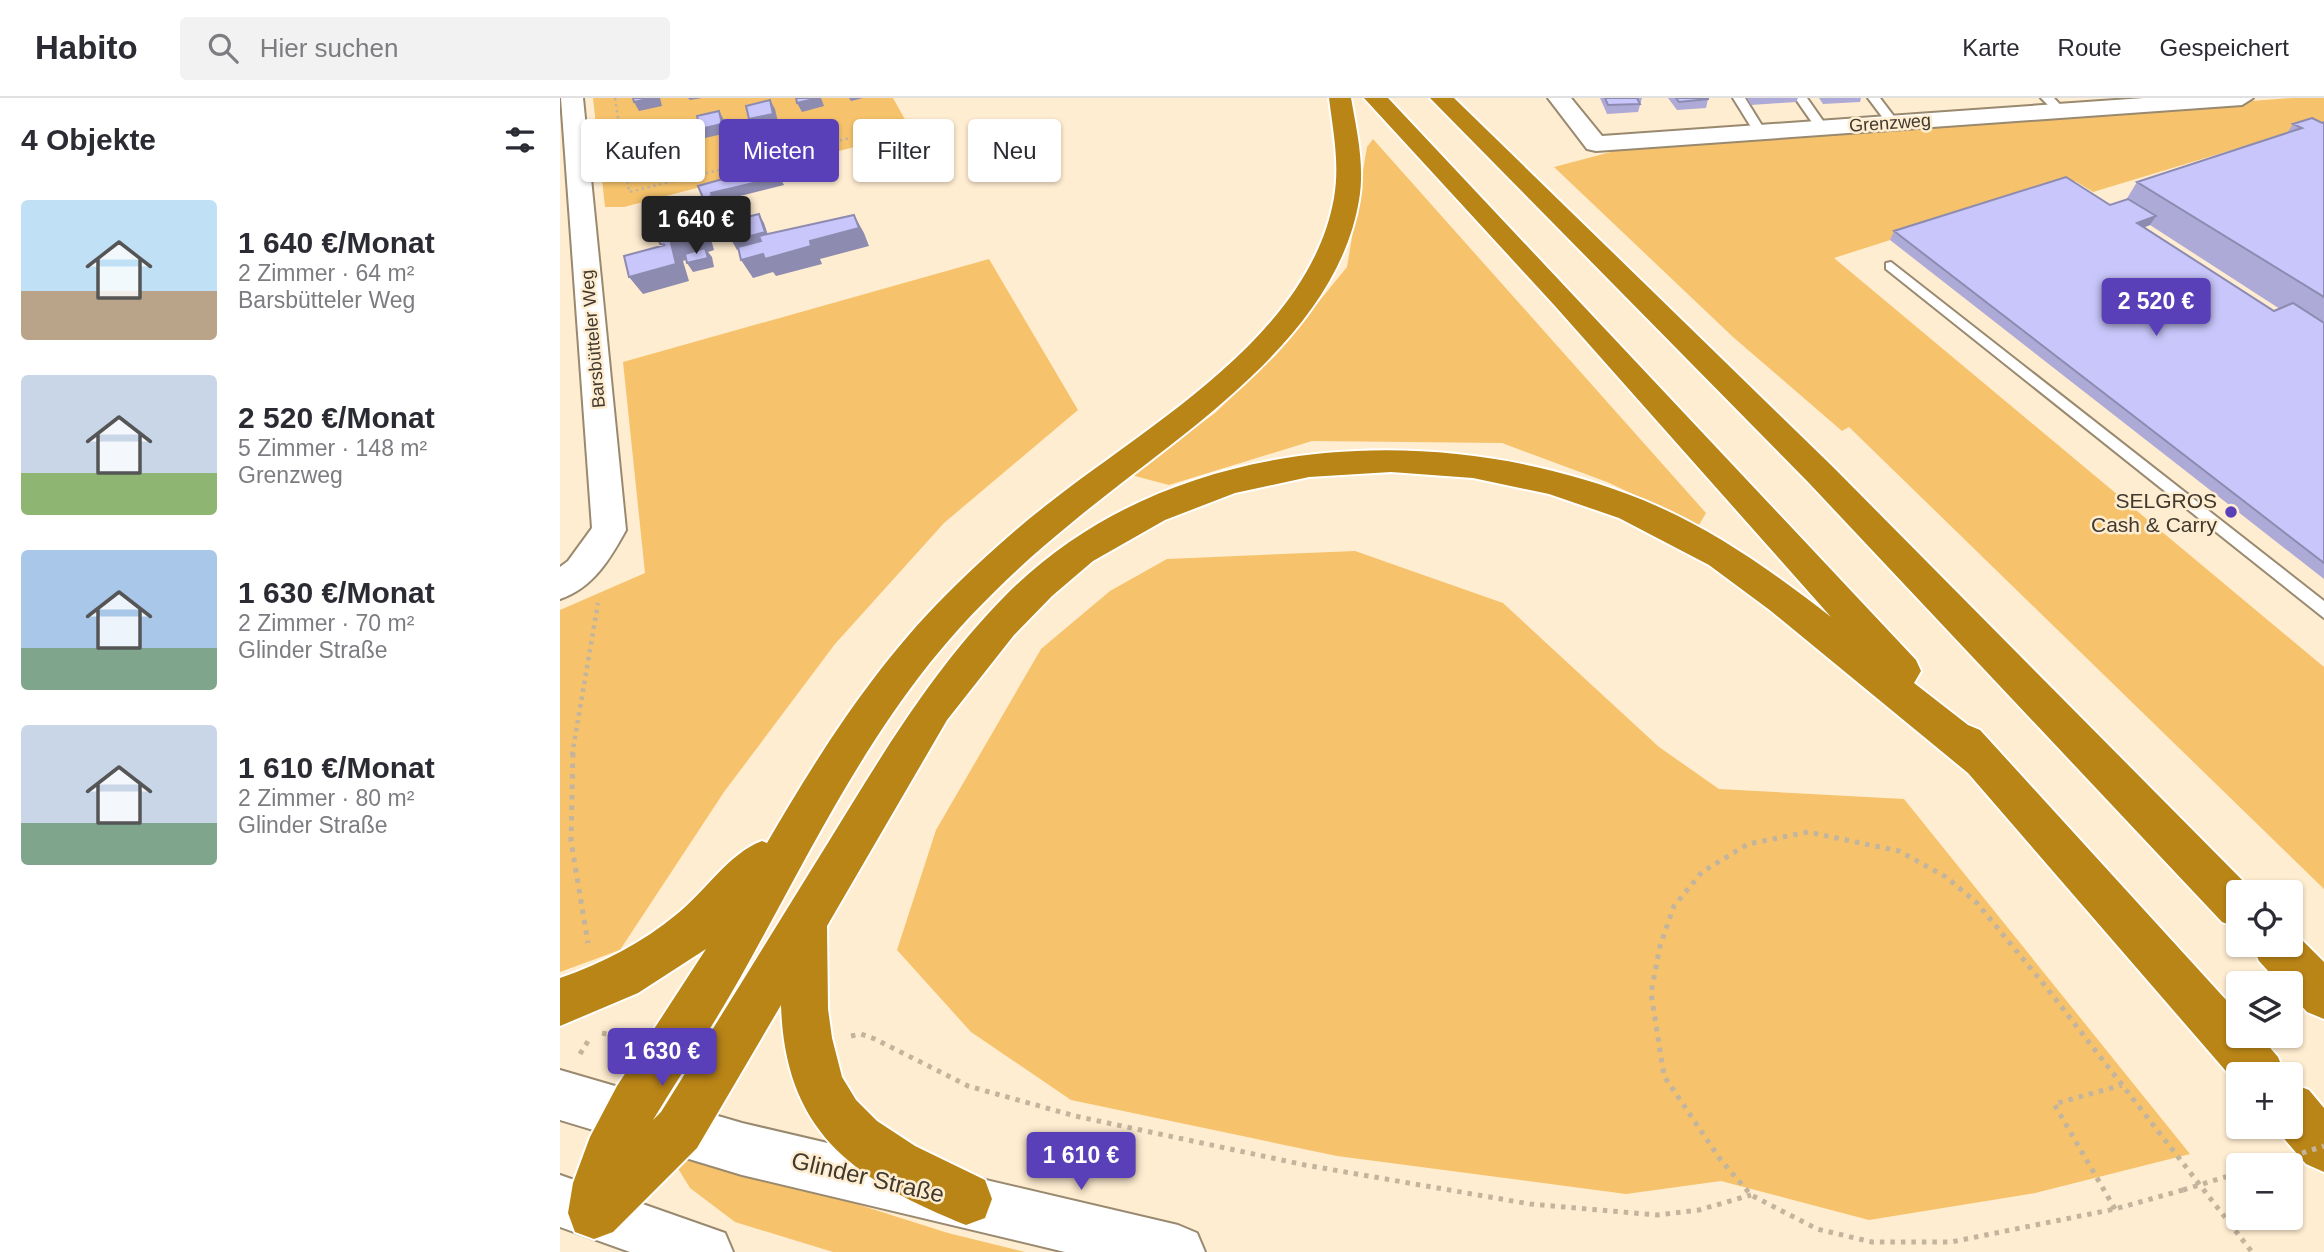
<!DOCTYPE html>
<html lang="de">
<head>
<meta charset="utf-8">
<style>
  :root { --surface:#fff; --page:#f2f2f3; --text:#2b2b33; --muted:#7c7c81; --line:#e1e1e2; --accent:#5a40b8 }
  body { margin:0; font-family:Arial,sans-serif; background:var(--page); color:var(--text); height:100vh; display:flex; flex-direction:column; font-size:26px; white-space:nowrap }
  * { box-sizing:border-box; margin:0 }
  p { font-size:23px; color:var(--muted) }
  .icon { flex:none; width:38px; height:38px; fill:none; stroke:currentColor; stroke-width:2; stroke-linecap:round; stroke-linejoin:round }
  .map { position:relative; flex:1; overflow:hidden }
  .details { display:flex; flex-direction:column; background:var(--surface); width:560px }
  .details>* { flex:none }
  .hud { position:absolute; left:21px; top:21px; width:665px; height:63px; display:flex; gap:14px }
  .fabs { position:absolute; left:1666px; top:782px; display:grid; gap:14px }
  .fabs a { display:grid; place-items:center; width:77px; height:77px; border-radius:7px; background:var(--surface); box-shadow:0 2px 5px #0004; font-size:35px }
  .price { position:absolute; translate:-50% -60px; padding:0 16px; border-radius:7px; background:var(--accent); color:#fff; font-size:23px; line-height:46px; filter:drop-shadow(0 2px 4px #0008) }
  .price::after { content:''; position:absolute; left:50%; top:42px; width:21px; height:16px; margin-left:-10px; background:inherit; clip-path:polygon(0 0,100% 0,50% 100%) }
  .price.active { background:#222; color:#fff }
  ul { padding:0; list-style:none }
  li { display:flex; align-items:center; gap:21px; height:175px; padding:0 21px }
  li span { display:grid; place-items:center; flex:none; width:196px; height:140px; border-radius:7px; color:#555 }
  li>.icon { margin-inline-start:auto }
  span .icon { width:84px; height:84px; fill:#fffc; stroke-width:1 }
  li b { font-size:30px }
  h2 { display:flex; justify-content:space-between; align-items:center; height:84px; padding:0 21px; font-size:30px }
  .pill { padding:0 24px; border-radius:7px; background:var(--surface); box-shadow:0 2px 5px #0004; font-size:24px; line-height:63px }
  .pill.active { background:var(--accent); color:#fff }
  header { display:flex; align-items:center; gap:42px; box-sizing:border-box; height:98px; padding:0 35px; background:var(--surface); border-bottom:2px solid var(--line) }
  header strong { font-size:33px }
  nav { display:flex; gap:38px; margin-inline-start:auto; font-size:24px }
  .search { width:490px; height:63px; background:var(--page); display:flex; align-items:center; gap:18px; box-sizing:border-box; padding:0 24px; border-radius:7px; color:var(--muted); font-size:26px }
  main { display:flex; flex:1; min-height:0 }
  .map>svg:first-child { display:block }
  .green { fill:#f6c36c }
  .lines { fill:none; stroke-linecap:round; stroke-linejoin:round }
  .service-casing { stroke:#99896f; stroke-width:4 }
  .minor-casing { stroke:#99896f; stroke-width:4 }
  .secondary-casing { stroke:#99896f; stroke-width:4 }
  .motorway-casing { stroke:#fff; stroke-width:4 }
  .path-far2 { stroke:#c3b49d; stroke-width:2.5; stroke-dasharray:2.5 3.5; stroke-linecap:butt }
  .path-far1 { stroke:#c3b49d; stroke-width:4.5; stroke-dasharray:3.5 4.5; stroke-linecap:butt }
  .path { stroke:#c3b49d; stroke-width:5; stroke-dasharray:4.5 6; stroke-linecap:butt }
  .service { fill:#fff; fill-rule:evenodd }
  .minor { fill:#fff; fill-rule:evenodd }
  .secondary { fill:#fff; fill-rule:evenodd }
  .motorway { fill:#ba8517; fill-rule:evenodd }
  .path-bridge { stroke:#c3b49d; stroke-width:5; stroke-dasharray:4.5 6; stroke-linecap:butt }
  .wall { fill:#adaad8; fill-rule:evenodd }
  .shaded-wall { fill:#8d8bb0 }
  .building { fill:#c9c6fb; stroke:#8d8bb0; stroke-width:2 }
  .poi-dot { fill:#5a40b8; stroke:#ffedd1; stroke-width:2.5 }
  .labels { text-anchor:middle; dominant-baseline:central; stroke-width:5; stroke-linejoin:round; paint-order:stroke }
  .far-street-label { font-size:18px; fill:#40392e; stroke:#ffedd1 }
  .poi-label { font-size:21px; fill:#40392e; stroke:#ffedd1; text-anchor:end }
  .near-street-label { font-size:24px; fill:#40392e; stroke:#ffedd1 }
</style>
</head>
<body>
<header>
<strong>Habito</strong>
<div class="search"><svg class="icon" aria-label="search" viewBox="0 0 24 24"><circle cx="10" cy="10" r="6"/><path d="M15 15l6 6"/></svg>Hier suchen</div>
<nav><a>Karte</a><a>Route</a><a>Gespeichert</a></nav>
</header>
<main>
<section class="details">
<h2>4 Objekte<svg class="icon" aria-label="filters" viewBox="0 0 24 24"><path d="M4 7h16M4 17h16"/><circle cx="9" cy="7" r="2"/><circle cx="15" cy="17" r="2"/></svg></h2>
<ul>
<li><span style="background:linear-gradient(#bfe0f5 65%,#b9a48a 0)"><svg class="icon" aria-label="home" viewBox="0 0 24 24"><path d="M3 11l9-7 9 7M6 9v11h12V9"/></svg></span><div><b>1 640 €/Monat</b><p>2 Zimmer · 64 m²</p><p>Barsbütteler Weg</p></div></li>
<li><span style="background:linear-gradient(#c9d6e8 70%,#8fb573 0)"><svg class="icon" aria-label="home" viewBox="0 0 24 24"><path d="M3 11l9-7 9 7M6 9v11h12V9"/></svg></span><div><b>2 520 €/Monat</b><p>5 Zimmer · 148 m²</p><p>Grenzweg</p></div></li>
<li><span style="background:linear-gradient(#a9c7e8 70%,#7fa58c 0)"><svg class="icon" aria-label="home" viewBox="0 0 24 24"><path d="M3 11l9-7 9 7M6 9v11h12V9"/></svg></span><div><b>1 630 €/Monat</b><p>2 Zimmer · 70 m²</p><p>Glinder Straße</p></div></li>
<li><span style="background:linear-gradient(#c9d6e8 70%,#7fa58c 0)"><svg class="icon" aria-label="home" viewBox="0 0 24 24"><path d="M3 11l9-7 9 7M6 9v11h12V9"/></svg></span><div><b>1 610 €/Monat</b><p>2 Zimmer · 80 m²</p><p>Glinder Straße</p></div></li>
</ul>
</section>
<div class="map">
<svg width="1764" height="1154" viewBox="0 0 1764 1154">
  <rect width="100%" height="100%" fill="#ffedd1"/>
  <path class="green" d="M33,0H333L352,34L64,109H45Z
    M1733,0H1764V24L1533,94L1515,83L1274,160L1764,569V791L1289,329L1282,333L1173,239L994,69L1066,50Z
    M813,41L1146,415L1139,427L1047,384L942,345L752,343L609,387L571,377L655,315L716,256L787,169L807,49Z
    M429,161L518,312L384,425L275,546L164,694L60,852L0,874V512L85,475L63,264Z
    M795,453L943,505L1099,649L1159,691L1344,701L1630,1056L1475,1095L1309,1122L1161,1083L1066,1096L777,1058L511,1002L411,934L337,852L376,732L481,551L550,493L607,461Z
    M126,1052L388,1135L465,1154H273L175,1124L130,1090L114,1064Z"/>
  <g class="lines">
    <defs>
      <path id="service" d="M1173,0H1185L1206,34L1204,37H1196Z
        M1235,0H1247L1268,30L1266,33H1258Z
        M1308,0H1320L1339,25L1337,28H1329Z
        M1481,0H1494L1506,13L1496,15Z
        M1331,164L1764,503V520L1326,171V165Z"/>
      <path id="minor" d="M1,0H23L66,432C50,461 33,490 0,501V469L8,463L32,430Z
        M988,0H1011L1042,38L1584,0H1693L1682,7L1036,53L1027,51Z"/>
      <path id="secondary" d="M0,972L182,1025L618,1127L637,1135L645,1154H505L182,1077L0,1022Z
        M0,1077L165,1135L173,1154H70L0,1129Z"/>
      <path id="motorway" d="M769,0H791C797,34 805,68 799,102C776,243 616,338 515,422C462,465 412,512 369,566C293,662 240,773 180,880C153,928 122,974 93,1022L101,1014C158,923 214,832 271,740C324,654 373,571 445,498C608,333 877,319 1083,402C1153,431 1212,473 1271,519L995,208L804,0H828L1356,562L1361,573L1354,585L1408,627L1420,632L1678,915V938H1700L1718,959L1725,976H1678V987L1408,675L1211,513L1149,467L1059,420L989,396L913,380L831,374L749,379L675,395L605,422L533,463L492,498L454,537L387,622L267,828L268,911L272,940L282,979L296,1002L317,1023L355,1048L425,1082L432,1101L425,1120L406,1127C296,1082 225,1037 221,907L137,1050L53,1134L34,1141L15,1134L8,1115L13,1085L30,1039L57,988L146,851L78,895L0,928V880C43,865 82,845 117,816C145,794 169,755 202,743L207,745C261,652 319,561 397,486C428,456 459,428 493,402C593,324 750,236 774,100C780,66 773,33 769,0Z
        M870,0H894L1272,368L1694,794H1678V830L1662,824L1248,384Z
        M1731,831L1764,864V921L1747,914L1731,896V886H1720L1699,863L1692,847H1731Z
        M1731,985L1749,992L1764,1010V1074L1746,1066L1714,1029H1731Z"/>
    </defs>
    <use href="#service" class="service-casing"/>
    <use href="#minor" class="minor-casing"/>
    <use href="#secondary" class="secondary-casing"/>
    <use href="#motorway" class="motorway-casing"/>
    <path class="path-far2" d="M55,0L69,94L290,40"/>
    <path class="path-far1" d="M12,657L38,505"/>
    <path class="path" d="M13,655L11,743L28,845
      M42,935L64,940
      M291,938L301,936L315,941L408,988L515,1018L745,1067L970,1106L1097,1117L1139,1112L1191,1097
      M20,956L30,940
      M1623,1092L1555,1111L1391,1144H1312L1257,1131L1191,1097L1160,1061L1104,978L1091,895L1100,848L1114,808L1142,774L1188,746L1248,734L1339,753L1386,779L1417,805L1486,889L1692,1154
      M1555,1111L1494,1006L1562,987"/>
    <use href="#service" class="service"/>
    <use href="#minor" class="minor"/>
    <use href="#secondary" class="secondary"/>
    <use href="#motorway" class="motorway"/>
    <path class="path-bridge" d="M1702,1068L1764,1048
      M1623,1092L1678,1075"/>
  </g>
  <path class="wall" d="M1040,0H1082L1078,14L1047,16Z
    M1108,0H1148V1L1146,10L1117,12Z
    M1187,0H1238L1236,4L1191,7Z
    M1259,0H1301L1300,4L1263,6Z
    M1764,24V481L1330,142L1334,133L1550,107L1566,102L1577,84L1727,35L1733,26ZM1590,127L1720,211L1714,213L1585,129Z"/>
  <path class="shaded-wall" d="M92,0H100L102,8L79,13L74,4Z
    M128,0H142L130,2Z
    M258,0H261L264,8L242,14L237,5Z
    M289,0H303L291,3Z
    M210,2L215,11L218,24L194,30L189,21Z
    M159,13L164,22L167,35L145,40L140,31Z
    M108,25L114,34L115,41L90,46L84,38Z
    M213,67L224,87L156,104L158,107L149,109L143,100L151,95Z
    M136,114L148,131L154,152L148,154L152,159L154,169L133,174L127,165L146,154L123,163L129,183L83,196L69,179L111,145Z
    M199,116L204,125L210,143L177,152L172,143Z
    M294,117L304,135L309,148L260,161L262,166L216,178L213,174L193,180L181,162L250,143Z
    M1596,118L1590,127L1572,134L1577,125Z"/>
  <path class="building" d="M73,0H92L74,4Z
    M236,0H258L237,5Z
    M1045,0H1077L1080,6L1048,7Z
    M1116,0H1148V1L1119,4Z
    M210,2L213,16L189,21L186,8Z
    M159,13L162,26L140,31L137,18Z
    M1752,20L1762,25L1764,24V199L1577,84L1742,30L1733,26Z
    M108,25L109,32L84,38V30Z
    M213,67L219,79L151,95L152,98L143,100L138,88Z
    M1506,79L1550,107L1568,101L1596,118L1577,125L1714,213L1733,205L1764,225V465L1334,133Z
    M125,113L136,114L142,134L111,145L116,166L69,179L64,158L105,147L100,146L94,125L126,116Z
    M199,116L205,134L172,143L167,124Z
    M294,117L299,130L250,143L251,148L205,161L203,156L181,162L178,149L201,143L199,138Z
    M145,150L148,160L127,165L125,156Z"/>
  <circle class="poi-dot" cx="1671" cy="414" r="7"/>
  <g class="labels">
    <g class="far-street-label">
      <text transform="translate(1330 25) rotate(-4)">Grenzweg</text>
      <text transform="translate(33 241) rotate(-95)">Barsbütteler Weg</text>
    </g>
    <g class="poi-label">
      <text x="1657" y="402">SELGROS<tspan x="1657" dy="24">Cash &amp; Carry</tspan></text>
    </g>
    <g class="near-street-label">
      <text transform="translate(308 1079) rotate(13)">Glinder Straße</text>
    </g>
  </g>
</svg>
<div class="fabs">
<a><svg class="icon" aria-label="locate" viewBox="0 0 24 24"><circle cx="12" cy="12" r="6"/><path d="M12 2v4M12 18v4M2 12h4M18 12h4"/></svg></a>
<a><svg class="icon" aria-label="layers" viewBox="0 0 24 24"><path d="M12 4l9 5-9 5-9-5zM3 14l9 5 9-5"/></svg></a>
<a>+</a>
<a>−</a>
</div>
<b class="price active" style="left:136px;top:158px">1 640 €</b>
<b class="price" style="left:1596px;top:240px">2 520 €</b>
<b class="price" style="left:102px;top:990px">1 630 €</b>
<b class="price" style="left:521px;top:1094px">1 610 €</b>
<div class="hud">
<a class="pill">Kaufen</a>
<a class="pill active">Mieten</a>
<a class="pill">Filter</a>
<a class="pill">Neu</a>
</div>
</div>
</main>
</body>
</html>
